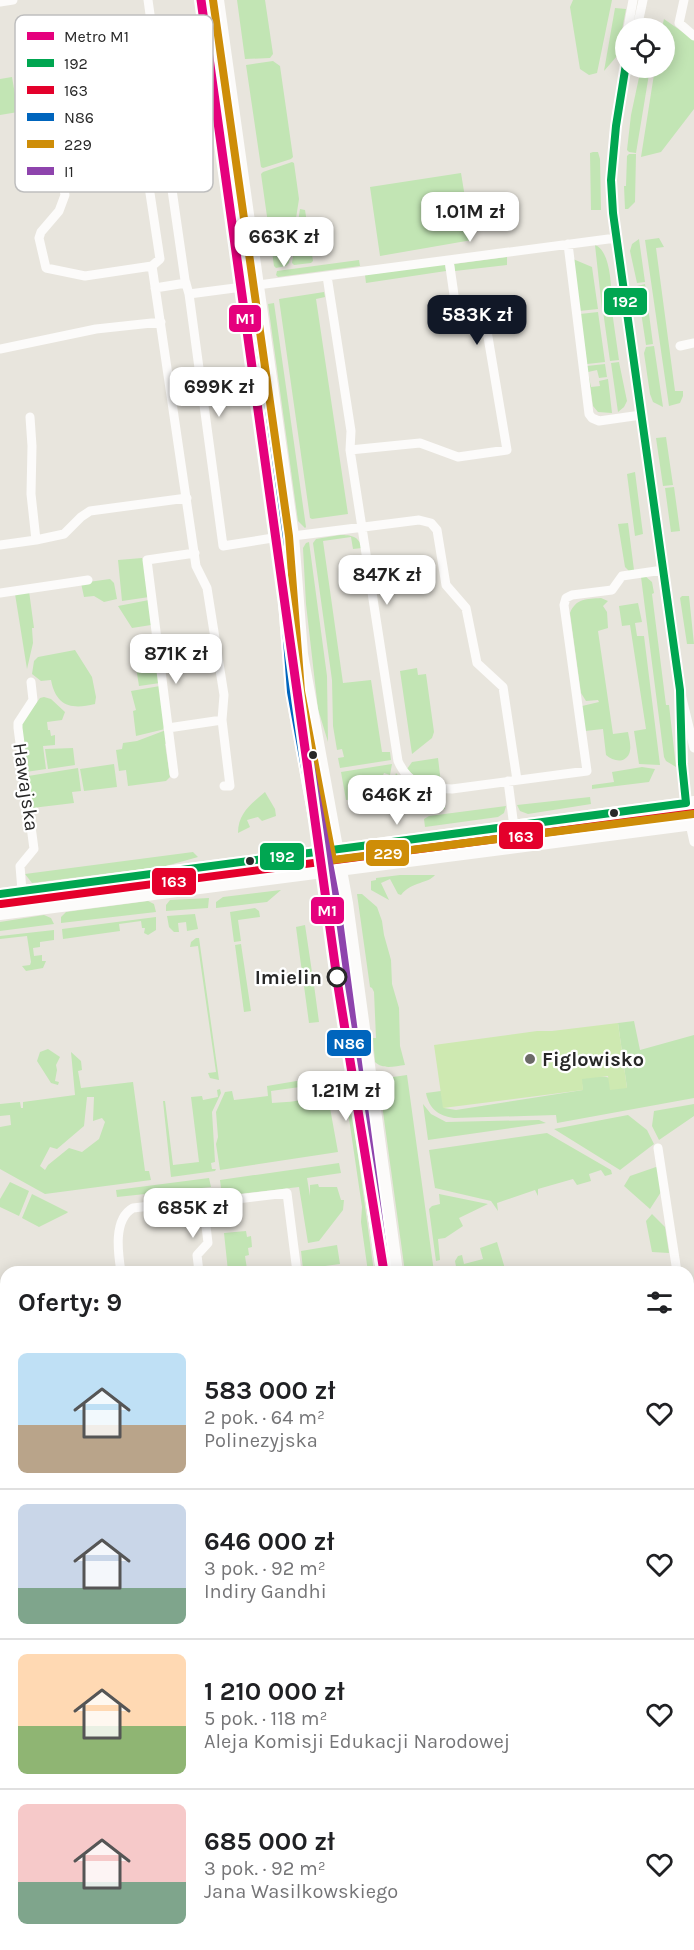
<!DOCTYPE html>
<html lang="pl">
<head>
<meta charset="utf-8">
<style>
  :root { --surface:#fff; --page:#f6f6f6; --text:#202124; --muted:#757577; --line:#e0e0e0; --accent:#111827 }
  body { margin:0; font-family:Karla,sans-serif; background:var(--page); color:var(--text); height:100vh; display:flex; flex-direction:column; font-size:22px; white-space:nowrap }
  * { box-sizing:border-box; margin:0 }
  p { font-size:20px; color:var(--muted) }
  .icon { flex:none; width:33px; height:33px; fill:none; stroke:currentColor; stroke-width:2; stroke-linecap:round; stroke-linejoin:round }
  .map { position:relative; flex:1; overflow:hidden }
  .drawer { position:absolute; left:0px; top:1266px; width:694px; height:684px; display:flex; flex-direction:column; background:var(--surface); border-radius:18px 18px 0 0; box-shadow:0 3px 15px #0003 }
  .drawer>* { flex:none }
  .buttons { position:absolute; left:615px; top:18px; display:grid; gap:12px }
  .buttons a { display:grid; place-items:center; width:60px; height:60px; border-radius:50%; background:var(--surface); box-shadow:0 3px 15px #0003; font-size:30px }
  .price { position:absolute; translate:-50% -51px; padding:0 14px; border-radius:12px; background:#fff; color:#222; font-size:20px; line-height:39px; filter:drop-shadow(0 2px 3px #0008) }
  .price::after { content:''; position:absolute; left:50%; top:36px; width:18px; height:14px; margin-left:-9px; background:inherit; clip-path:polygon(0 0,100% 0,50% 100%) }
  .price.current { background:var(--accent); color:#fff }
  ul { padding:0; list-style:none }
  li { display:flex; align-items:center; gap:18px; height:150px; padding:0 18px }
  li+li { border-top:2px solid var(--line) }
  li span { display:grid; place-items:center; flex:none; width:168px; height:120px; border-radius:9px; color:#555 }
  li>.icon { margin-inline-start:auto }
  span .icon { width:72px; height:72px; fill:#fffc; stroke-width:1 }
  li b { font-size:26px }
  h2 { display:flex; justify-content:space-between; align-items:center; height:72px; padding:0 18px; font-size:26px }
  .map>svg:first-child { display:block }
  .green { fill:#c2e5b4; fill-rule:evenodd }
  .pitch { fill:#cee9b1 }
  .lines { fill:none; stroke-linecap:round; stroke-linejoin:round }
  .street { stroke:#fcfbfa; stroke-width:9 }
  .secondary { stroke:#fcfbfa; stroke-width:12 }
  .bus-1-casing { stroke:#fff; stroke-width:12 }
  .bus-2-casing { stroke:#fff; stroke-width:12 }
  .bus-3-casing { stroke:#fff; stroke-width:12 }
  .bus-4-casing { stroke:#fff; stroke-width:12 }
  .bus-5-casing { stroke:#fff; stroke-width:12 }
  .bus-1 { stroke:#00a651; stroke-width:8 }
  .bus-2 { stroke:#e4002b; stroke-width:8 }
  .bus-3 { stroke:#0065bd; stroke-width:8 }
  .bus-4 { stroke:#ce8d08; stroke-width:8 }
  .bus-5 { stroke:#8e44ad; stroke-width:8 }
  .metro-1-casing { stroke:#fff; stroke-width:14 }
  .metro-1 { stroke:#e5007d; stroke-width:9 }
  .bus-dot { fill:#282828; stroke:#fff; stroke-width:2 }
  .stop-dot { fill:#fff; stroke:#282828; stroke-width:3 }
  .poi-dot { fill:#6b6a67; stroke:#fff; stroke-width:2 }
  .labels { text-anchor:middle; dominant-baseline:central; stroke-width:4.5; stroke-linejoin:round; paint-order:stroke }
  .street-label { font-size:20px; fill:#282828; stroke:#fff }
  .stop-label { font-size:20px; font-weight:bold; fill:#282828; stroke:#fff; text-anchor:end }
  .poi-label { font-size:20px; font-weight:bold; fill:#282828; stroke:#fff; text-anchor:start }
  .key { fill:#fff; stroke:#bebebe; stroke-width:1.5 }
  .key-label { font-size:16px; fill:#282828 }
  .line-badge { stroke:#fff; stroke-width:2 }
  .badge-label { font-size:16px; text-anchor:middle; font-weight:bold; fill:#fff }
</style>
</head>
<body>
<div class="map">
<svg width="694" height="1950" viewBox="0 0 694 1950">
  <rect width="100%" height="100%" fill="#e8e5dd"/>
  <path class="green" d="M237,0H265L273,54L270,58L245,59Z
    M573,0H612L597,73L589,75L580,69L570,7Z
    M615,8L626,9L617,56L604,71Z
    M664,19L694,40V109L661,152L641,157L655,68H664V28H662Z
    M273,61L280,66L293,157L291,159L263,168L261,167L246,65Z
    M641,68H650L636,153L629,152L627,150L631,115Z
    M12,77L18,112L0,115V79Z
    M593,152H598L600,159L601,210H591L590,153Z
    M629,154H636L635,202L628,209H625L624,186H626L627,156Z
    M292,162L294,163L299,199L289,263L286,266L276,268L274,266L261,174L263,172Z
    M461,173L472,240L380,256L370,187Z
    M300,209L305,210L313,261L311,263L294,265L292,263Z
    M659,238L664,247L656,248L675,391H683V396L680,403L669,406L645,240Z
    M639,239L645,282L637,283L630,251L632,244Z
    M595,245C612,251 612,295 611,308L602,309Z
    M507,257V265L455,271L454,264Z
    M573,259L592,267L598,309L579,311Z
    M359,260L360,266L278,277L276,275L277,271Z
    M445,264L446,271L366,283L365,275Z
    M645,284L653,344L646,345L637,286Z
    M324,292L325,297L316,299L348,514L312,519L310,518L279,299Z
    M274,303L306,527L305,528L298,521L268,304Z
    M603,311H612L619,360L610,361Z
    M598,312L605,362L587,364L580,314Z
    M654,346L663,407L653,402L650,394L644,353L646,347Z
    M619,362L627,401L624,407L618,412L611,363Z
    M605,364L607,377L599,378L597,370L588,372L591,387L600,386L599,381L608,379L612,413L598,412L593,406L587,366Z
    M666,437L673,485L663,486L656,438Z
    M635,472L643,534L635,536L627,474Z
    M674,487L680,531L671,532L665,488Z
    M628,523L634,570L629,571L625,567L618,524Z
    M340,535C351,535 359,536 362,548L353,549L351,537L323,541L343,683L371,680L382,752H390L391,760L340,768L338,758L344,757L342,749L337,750L333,726L332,680L313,543L316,539Z
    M309,542L327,676L328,742L318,709L306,604L303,548L306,543Z
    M142,558L145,562L149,597L122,601L118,560Z
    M645,576L652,582L654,593L652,594L666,705H669L676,767L666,761L664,757L641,577Z
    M110,579L114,583L117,599L104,602L94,596L84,597L81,583Z
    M29,591L34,628H32L33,643L27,669L15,594Z
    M682,596H689L694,644H687L680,598Z
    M601,598L608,601L603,606L607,612L608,628L598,631L613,734L628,732C629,738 632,748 629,754C624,764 613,761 606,755L603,729L585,731L582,706L599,702L598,700L586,701L581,693L570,613C576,598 587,599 601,598Z
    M149,600L151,625L132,628L118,606Z
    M638,603L642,622L635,623L637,636H644L660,765L639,764L634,731L646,729L630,625L622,626L619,606Z
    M75,650L92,677L96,697L95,704C71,710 56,706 51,680L41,681L32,674L34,661L38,657Z
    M156,663L160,683L139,686L136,667Z
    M417,668L418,675L426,674L434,732L432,738L412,754L400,671Z
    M160,686L165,729L136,736L133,711L136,710L131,691Z
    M44,697L51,699L65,712L62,720L47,722L48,730H50L51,736L55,735V745L43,746L46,769L26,772L21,724L40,698Z
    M166,730L168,743L165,744L170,777L166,781L128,786L126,770L119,771L116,750L122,749L123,743L137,741Z
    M73,748L75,765L48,769L45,749Z
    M438,758L441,783C426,784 416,779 407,769L412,762Z
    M114,764L117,787L84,791L80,769Z
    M392,764L390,775L384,773L381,780L387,783C380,801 364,798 346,800L341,772Z
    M642,767L655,769L649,782L592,789V785L614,782L612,772Z
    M78,768L81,791L72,792L74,803L32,808L28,776Z
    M396,773C408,788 423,797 443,794L445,809L419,812L391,800L390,791Z
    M265,792L275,809L276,816L262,821L258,817L247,820L250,827L238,833C238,813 251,804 265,792Z
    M590,797L591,804L528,814L520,811L517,805Z
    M506,806L504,813L498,817L425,827L424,819L429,816Z
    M656,815L657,822L392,857L391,853L458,843L480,838Z
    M193,852L198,857L166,866L32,883L25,874Z
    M251,867V870L196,878L145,889L0,908V900Z
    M400,875H435C428,884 412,881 401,895L398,894L390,879L381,883L389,900L371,890V881L376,880V878Z
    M281,890L267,902L216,908V902L223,897Z
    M357,894H362L377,907L382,921L384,935L391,960L392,984L399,1008L400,1046L405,1065C395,1066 383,1070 375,1062L373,1038H376L374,992L372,988L370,987Z
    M209,898L208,908L166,911V905L170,900Z
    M148,901L154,904L156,912L61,923V917L66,912Z
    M255,908L259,911L260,917L238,920L241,941L234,942L230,912Z
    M195,914L198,929L187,931L186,922L178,923L179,932H174L169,927L167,916Z
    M44,915L51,918L54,924L0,931V922Z
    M156,917V930L148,935L144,933L145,928H142L141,921L119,924L120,931L63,939L62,929Z
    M305,925L313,979L303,980L296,927Z
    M54,930V940L40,942V947L33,948L34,956L42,955V961H46L43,968L26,971L22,966L30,965L31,962L27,936L0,939V936Z
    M196,938H199L219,1080L210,1078L208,1073L216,1072L198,946L190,947L191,942Z
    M241,944L251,1011L244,1012L235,945Z
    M314,985L319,1022L309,1023L304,986Z
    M634,1021L640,1050L694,1035V1098L557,1123L556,1115L454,1118C439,1116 429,1109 426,1093L441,1091L444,1108L456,1110L583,1090L581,1078C606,1075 606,1075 627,1088L618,1023Z
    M48,1049L60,1057L56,1065L57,1070L55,1081L59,1082L58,1085L51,1083L37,1061L40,1052Z
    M71,1052L81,1061L82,1070L78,1071L81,1088L133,1082L145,1171H149L151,1180L45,1194L0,1169V1127L11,1125L10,1115L0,1116V1104L20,1102L21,1108H23V1102L75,1095ZM87,1097H94L93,1121L102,1118L105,1122L99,1139L82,1152L69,1148L48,1165L45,1170L40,1166L50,1147L57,1149L84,1126Z
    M407,1075L434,1272H405L380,1090L381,1083L386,1078Z
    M314,1078L315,1080L307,1086L271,1091L272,1103C291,1102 313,1101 326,1086L338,1152L220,1170L216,1144L218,1137L216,1112L225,1092L232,1091L234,1100L268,1096L267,1086Z
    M336,1080L346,1084L349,1090L374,1272H368L361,1222L362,1207L347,1105L338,1087Z
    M220,1089L221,1093L212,1112L215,1162L211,1163L212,1169H216L215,1171L171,1177L163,1101H165L173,1165L199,1162L191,1097L202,1096L203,1100L218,1097L217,1090Z
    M423,1104L431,1114L446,1122L539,1120L546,1123L428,1140Z
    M694,1104V1116L659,1140L652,1126L654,1111Z
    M628,1115L647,1130L654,1144L620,1170L554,1129Z
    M547,1133L611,1170L612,1174L605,1176L601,1170L589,1174L591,1181L577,1185L573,1179L538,1189V1196L535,1190L497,1203L498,1211L491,1201L435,1188L429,1150Z
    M339,1163L341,1173L307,1178L310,1196V1185L318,1184L319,1187H337L341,1200H344L343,1210L319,1241L308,1243L299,1187L222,1196L220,1180Z
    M656,1167L659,1168L661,1192L650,1209L624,1186L630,1176Z
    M209,1178L211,1187L117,1197L116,1190Z
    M10,1182L29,1191L19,1216L0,1207V1199Z
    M32,1194L68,1212L67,1213L39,1227L22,1218Z
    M439,1194L488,1204L459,1218L463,1226L445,1238L438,1239L440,1260L436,1261L429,1209L432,1206L440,1204Z
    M652,1214L665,1227L669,1253L652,1252L646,1221Z
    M246,1231L247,1237L251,1236L252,1247L248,1248L249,1255L245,1256L247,1269L228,1271L224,1233Z
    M497,1242L506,1272H457L455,1261L458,1256L462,1255L464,1264L483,1259L480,1248Z
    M337,1245L340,1264L303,1269L301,1251Z
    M357,1946L358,1950H235L231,1948Z"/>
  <path class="pitch" d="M618,1023L627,1088L610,1090L608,1076L582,1079L583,1090L443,1108L434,1045L537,1031H552Z"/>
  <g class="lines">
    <path class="street" d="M148,0L169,151L168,162L185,280L189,294L223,546L279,537
      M684,0L679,23L694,36
      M0,2L13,0
      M628,28L633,0
      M637,28L643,0
      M130,54L140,115L141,134L160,259L152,266L85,276L46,268L39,238L41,232L59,211L65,195L53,130L55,119L68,115L93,122L140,115
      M628,68C612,110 611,169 613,213L680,690L694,748
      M40,70L155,51
      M625,73L626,54
      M568,244L589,414L592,418L599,421L641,415
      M152,266L196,566L207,588L224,695L222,720L230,786H224
      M327,276L351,431L350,450L398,761C409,786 426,788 452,789L587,771L564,605L566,598L572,595L612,590L622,576L663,570
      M155,288L186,283
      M189,294L616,238
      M680,346L694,343
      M0,349L96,329L161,322
      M30,417L32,446L31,494L36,540L64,534L81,517L90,511L187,498
      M350,450L420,443L458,457L507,450L487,331C478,322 468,330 458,323L449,260
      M293,536L419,520L431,523L437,530L446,585L466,608L477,663L503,687L517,780
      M0,545L36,540
      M0,593L88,580
      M680,707C681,753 683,797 694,842
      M168,728L222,720
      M174,774L147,560L195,553
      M508,781L514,827
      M22,891L20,866L34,849L18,728V723L33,700L31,682
      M658,1148L677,1272
      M121,1272C118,1253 113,1219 133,1208L203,1200L221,1201L287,1193L297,1272
      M199,1272L197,1255L208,1243L203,1200
      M0,1322L6,1321
      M688,1362L689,1364L694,1363
      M0,1410L6,1406
      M0,1482L6,1485"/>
    <path class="secondary" d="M202,0L279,537L291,692L328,894L382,1272
      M218,0L293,536L302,654L347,903L397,1272
      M0,894L694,802
      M0,914L694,824
      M688,1939H694
      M0,1944L59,1947L206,1944
      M435,1944L436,1950
      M389,1950L390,1944
      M591,1950L620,1944"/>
    <defs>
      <path id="bus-1" d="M0,894L686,803L682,764L680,690L613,213L611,180L616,126L626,64
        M0,1944L59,1947L206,1944"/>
      <path id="bus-2" d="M1,904L694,813"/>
      <path id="bus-3" d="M202,0L279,537L291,692L328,894L382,1272"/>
      <path id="bus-4" d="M213,0L289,536L301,691L333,860L693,814"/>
      <path id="bus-5" d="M310,762L337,905L386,1272"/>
    </defs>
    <use href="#bus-1" class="bus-1-casing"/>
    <use href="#bus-2" class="bus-2-casing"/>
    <use href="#bus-3" class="bus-3-casing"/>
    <use href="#bus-4" class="bus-4-casing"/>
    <use href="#bus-5" class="bus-5-casing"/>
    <use href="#bus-1" class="bus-1"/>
    <use href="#bus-2" class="bus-2"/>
    <use href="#bus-3" class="bus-3"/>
    <use href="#bus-4" class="bus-4"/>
    <use href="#bus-5" class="bus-5"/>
    <defs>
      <path id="metro-1" d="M201,0L338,986L384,1272"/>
    </defs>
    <use href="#metro-1" class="metro-1-casing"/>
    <use href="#metro-1" class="metro-1"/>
  </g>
  <g class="bus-dot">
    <circle cx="313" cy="755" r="5"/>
    <circle cx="614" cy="813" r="5"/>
    <circle cx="250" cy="861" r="5"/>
  </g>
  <circle class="stop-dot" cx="337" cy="977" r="9"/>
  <circle class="poi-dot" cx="530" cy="1059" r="6"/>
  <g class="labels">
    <g class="street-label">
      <text transform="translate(26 787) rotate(82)">Hawajska</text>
    </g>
    <g class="stop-label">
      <text x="322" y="977">Imielin</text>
    </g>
    <g class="poi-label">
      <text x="542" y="1059">Figlowisko</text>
    </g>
  </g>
  <rect x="15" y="15" width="198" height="177" rx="9" class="key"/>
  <rect x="27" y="32" width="27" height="8" fill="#e5007d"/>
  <rect x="27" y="59" width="27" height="8" fill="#00a651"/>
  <rect x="27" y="86" width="27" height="8" fill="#e4002b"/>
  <rect x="27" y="113" width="27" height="8" fill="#0065bd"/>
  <rect x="27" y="140" width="27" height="8" fill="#ce8d08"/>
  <rect x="27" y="167" width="27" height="8" fill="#8e44ad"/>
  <g class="key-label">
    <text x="64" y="42">Metro M1</text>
    <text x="64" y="69">192</text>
    <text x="64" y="96">163</text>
    <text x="64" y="123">N86</text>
    <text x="64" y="150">229</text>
    <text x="64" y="177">I1</text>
  </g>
  <g class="line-badge">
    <rect x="603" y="287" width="45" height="29" rx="6" fill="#00a651"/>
    <rect x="228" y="304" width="34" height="29" rx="6" fill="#e5007d"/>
    <rect x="498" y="821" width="46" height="29" rx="6" fill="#e4002b"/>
    <rect x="365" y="839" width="45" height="28" rx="6" fill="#ce8d08"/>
    <rect x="259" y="842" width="46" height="29" rx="6" fill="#00a651"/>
    <rect x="151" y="867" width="46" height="29" rx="6" fill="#e4002b"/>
    <rect x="310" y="896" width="35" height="29" rx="6" fill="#e5007d"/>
    <rect x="326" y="1029" width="46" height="28" rx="6" fill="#0065bd"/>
  </g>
  <g class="badge-label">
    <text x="625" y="307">192</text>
    <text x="245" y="324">M1</text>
    <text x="521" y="842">163</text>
    <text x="388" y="859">229</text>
    <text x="282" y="862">192</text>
    <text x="174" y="887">163</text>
    <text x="327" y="916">M1</text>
    <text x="349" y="1049">N86</text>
  </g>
</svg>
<div class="buttons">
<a><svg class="icon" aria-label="locate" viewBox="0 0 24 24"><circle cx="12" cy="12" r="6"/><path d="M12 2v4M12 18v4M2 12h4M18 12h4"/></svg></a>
</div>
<b class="price" style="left:470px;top:243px">1.01M zł</b>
<b class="price" style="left:284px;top:268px">663K zł</b>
<b class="price current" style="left:477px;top:346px">583K zł</b>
<b class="price" style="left:219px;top:418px">699K zł</b>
<b class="price" style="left:387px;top:606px">847K zł</b>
<b class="price" style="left:176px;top:685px">871K zł</b>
<b class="price" style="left:397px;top:826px">646K zł</b>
<b class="price" style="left:346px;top:1122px">1.21M zł</b>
<b class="price" style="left:193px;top:1239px">685K zł</b>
<section class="drawer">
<h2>Oferty: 9<svg class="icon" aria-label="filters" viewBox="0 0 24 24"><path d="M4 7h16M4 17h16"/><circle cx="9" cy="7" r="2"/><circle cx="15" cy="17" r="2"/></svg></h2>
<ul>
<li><span style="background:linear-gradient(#bfe0f5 60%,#b9a48a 0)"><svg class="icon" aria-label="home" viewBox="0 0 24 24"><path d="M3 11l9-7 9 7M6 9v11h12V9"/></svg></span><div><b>583 000 zł</b><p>2 pok. · 64 m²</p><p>Polinezyjska</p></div><svg class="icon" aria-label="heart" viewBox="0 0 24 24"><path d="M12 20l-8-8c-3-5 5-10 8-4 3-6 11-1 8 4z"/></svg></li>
<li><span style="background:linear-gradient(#c9d6e8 70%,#7fa58c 0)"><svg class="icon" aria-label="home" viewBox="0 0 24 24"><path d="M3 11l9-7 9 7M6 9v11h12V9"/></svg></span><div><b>646 000 zł</b><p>3 pok. · 92 m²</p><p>Indiry Gandhi</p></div><svg class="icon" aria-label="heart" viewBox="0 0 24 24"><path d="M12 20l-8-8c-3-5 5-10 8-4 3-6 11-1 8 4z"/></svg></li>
<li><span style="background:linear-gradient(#ffd9b3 60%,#8fb573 0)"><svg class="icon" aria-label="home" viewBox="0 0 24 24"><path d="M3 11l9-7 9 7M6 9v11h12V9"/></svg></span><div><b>1 210 000 zł</b><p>5 pok. · 118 m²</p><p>Aleja Komisji Edukacji Narodowej</p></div><svg class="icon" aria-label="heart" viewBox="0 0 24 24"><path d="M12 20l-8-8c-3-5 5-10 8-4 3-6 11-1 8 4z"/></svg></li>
<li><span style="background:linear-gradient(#f6c9c9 65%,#7fa58c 0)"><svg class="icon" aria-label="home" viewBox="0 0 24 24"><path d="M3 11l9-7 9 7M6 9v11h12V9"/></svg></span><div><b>685 000 zł</b><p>3 pok. · 92 m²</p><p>Jana Wasilkowskiego</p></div><svg class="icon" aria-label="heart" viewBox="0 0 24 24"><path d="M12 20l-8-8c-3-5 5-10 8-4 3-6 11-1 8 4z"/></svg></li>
</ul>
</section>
</div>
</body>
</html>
